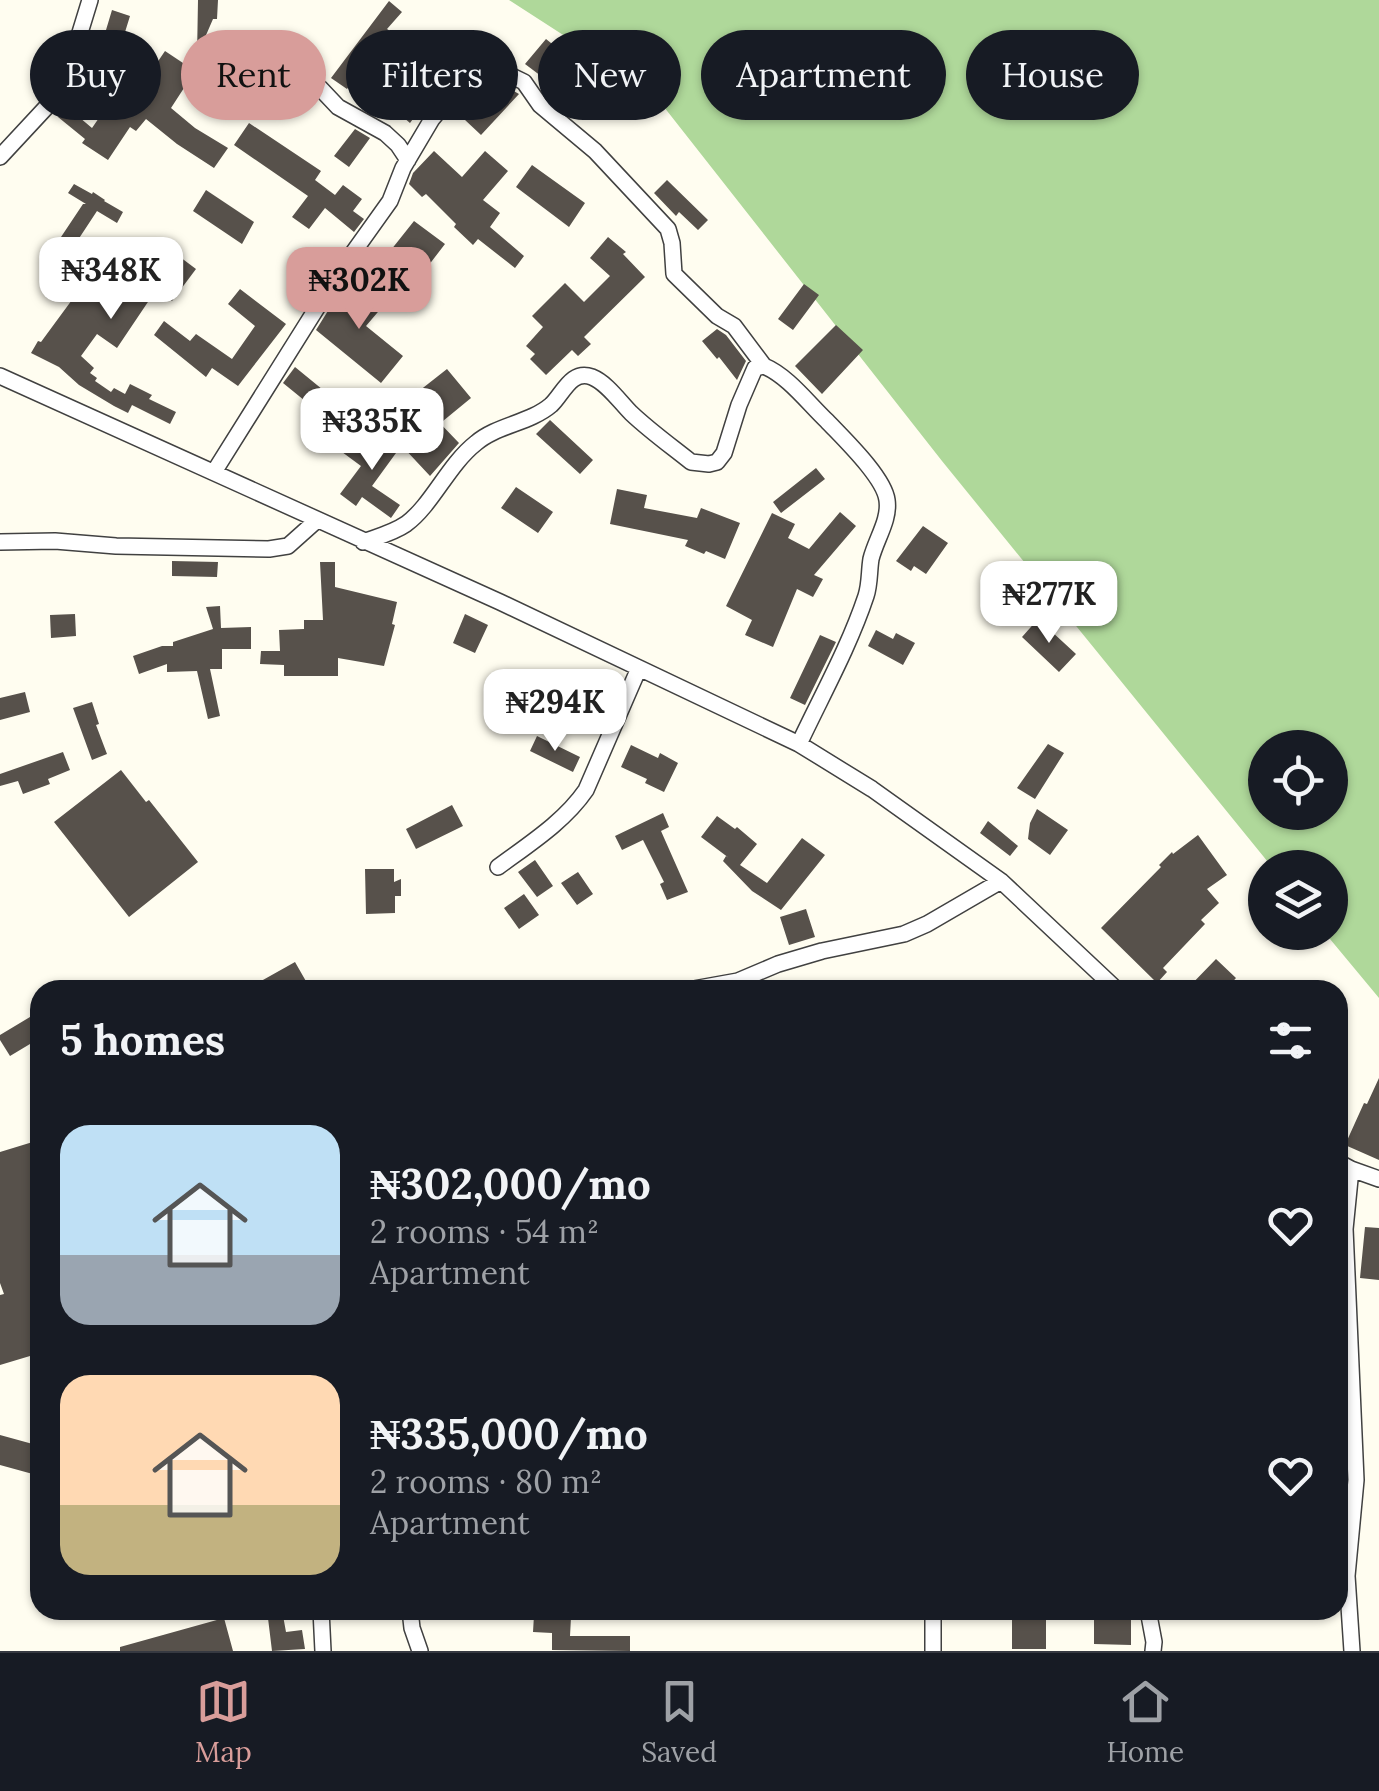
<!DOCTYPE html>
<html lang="en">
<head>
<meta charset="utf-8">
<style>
  :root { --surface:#171b24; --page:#20242c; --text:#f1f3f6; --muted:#9ea1a6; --line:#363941; --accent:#d89d9a }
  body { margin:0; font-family:Lora,serif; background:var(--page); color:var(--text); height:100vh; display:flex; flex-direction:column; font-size:38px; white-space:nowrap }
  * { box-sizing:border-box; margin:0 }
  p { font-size:32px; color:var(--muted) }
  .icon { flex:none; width:55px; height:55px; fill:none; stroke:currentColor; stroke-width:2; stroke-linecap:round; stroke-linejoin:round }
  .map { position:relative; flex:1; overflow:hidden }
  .side { position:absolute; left:30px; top:980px; width:1318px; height:640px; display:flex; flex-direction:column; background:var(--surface); border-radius:30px; box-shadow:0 2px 8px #0004 }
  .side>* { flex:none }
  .guide { position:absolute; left:30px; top:30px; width:1320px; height:90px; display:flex; gap:20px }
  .controls { position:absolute; left:1248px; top:730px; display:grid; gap:20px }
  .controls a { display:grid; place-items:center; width:100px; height:100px; border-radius:50%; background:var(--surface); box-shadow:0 2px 8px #0004; font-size:50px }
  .price { position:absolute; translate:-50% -85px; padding:0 22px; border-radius:20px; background:#fff; color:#222; font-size:32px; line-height:65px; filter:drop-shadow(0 2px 5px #0008) }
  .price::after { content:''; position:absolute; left:50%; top:60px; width:30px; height:22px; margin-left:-15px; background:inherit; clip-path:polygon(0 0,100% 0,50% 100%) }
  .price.on { background:var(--accent); color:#111 }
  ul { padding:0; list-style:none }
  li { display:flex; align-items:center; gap:30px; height:250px; padding:0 30px }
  li span { display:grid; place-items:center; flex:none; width:280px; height:200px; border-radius:30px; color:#555 }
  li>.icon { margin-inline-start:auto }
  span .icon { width:120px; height:120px; fill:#fffc; stroke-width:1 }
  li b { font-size:42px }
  h2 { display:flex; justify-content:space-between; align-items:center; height:120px; padding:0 30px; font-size:42px }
  .tag { padding:0 35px; border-radius:45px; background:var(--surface); box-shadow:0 2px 8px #0004; font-size:35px; line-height:90px }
  .tag.on { background:var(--accent); color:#111 }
  .tabs { display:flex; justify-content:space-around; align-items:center; height:140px; border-top:2px solid var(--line); background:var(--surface); font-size:28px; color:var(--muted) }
  .tabs a { display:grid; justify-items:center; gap:5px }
  .tabs .on { color:var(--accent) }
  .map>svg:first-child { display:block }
  .forest { fill:#afd89a; fill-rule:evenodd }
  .building { fill:#57514b }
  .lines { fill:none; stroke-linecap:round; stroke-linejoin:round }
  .minor-casing { stroke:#414141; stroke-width:18 }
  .minor { stroke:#fff; stroke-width:15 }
</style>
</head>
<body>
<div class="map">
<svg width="1379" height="1651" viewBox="0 0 1379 1651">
  <rect width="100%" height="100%" fill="#fffdf0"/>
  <path class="forest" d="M509,0H1379V998L1325,933L1330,932V868L1272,867L942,461L653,93ZM1265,748H1330V812H1265Z"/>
  <path class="building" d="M198,0H218L217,19H213L197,56Z
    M389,1L402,12L387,29L421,52L402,79L428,98L410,123L375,93L394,68L373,54L347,89L331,78Z
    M112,10L130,16L121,45L103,40Z
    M546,39L561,51L541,76L525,64Z
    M165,51L195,71L171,108L195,128L228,148L214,168L177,144L146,119L136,131L130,127L108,160L82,143L85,139L58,117L67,107L92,128L101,115L106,119L127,92L99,77L95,86L84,81L96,58L130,76L142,85Z
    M494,80L519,94L481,135L464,119L485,97L482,94Z
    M249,123L321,171L315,180L335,195L343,185L362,199L353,211L364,219L354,232L325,208L309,229L292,217L308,196L234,145Z
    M355,129L370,138L349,167L334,156Z
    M434,151L462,177L485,151L508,171L483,200L500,213L490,227L524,256L515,268L478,239L473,245L454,227L456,224L426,194L422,197L409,184L413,173Z
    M532,165L585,203L569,227L516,187Z
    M667,180L708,220L698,230L679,212L676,216L654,193Z
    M74,184L92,194L93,192L105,200L104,201L123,212L117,223L97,211L72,249L59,240L83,204H86L68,193Z
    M206,190L254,222L242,244L193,211Z
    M414,221L445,244L415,283L383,260Z
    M608,237L626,252L623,254L645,277L584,337L591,344L578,356L572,350L546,375L530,359L535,354L526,346L543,327L532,316L565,283L584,302L610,276L590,258Z
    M120,242L167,275L180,257L196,269L172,301L156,290L117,348L97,334L81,356L94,368L90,373L97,378L95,381L111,392L114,388L125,394L130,384L152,395L149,399L176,412L170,424L132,405L128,413L114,406L79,385L59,367L31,353L38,341L41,342L80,289L84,292Z
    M315,259L328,269L312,295L297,284Z
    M352,281L383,306L366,326L403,356L381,383L316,330L346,282L349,285Z
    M804,284L819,295L793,330L778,319Z
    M240,289L286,324L238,386L212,368L206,377L154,335L164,321L190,341L196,334L232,359L255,326L228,304Z
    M836,325L863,350L822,394L795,366Z
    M717,329L726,335L746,361L737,380L719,357L717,359L702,341Z
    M295,367L328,394L325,397L357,423L339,445L318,428L326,418L283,383Z
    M447,369L471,398L443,421L419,391Z
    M434,417L459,443L430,476L402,446Z
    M550,420L593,460L580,474L536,434Z
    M387,430L404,442L372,486L400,505L391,518L362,497L356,506L340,494L361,466L342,452L350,442L368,456Z
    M816,468L825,479L781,513L773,502Z
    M516,487L553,512L538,533L501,508Z
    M617,489L647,495L644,508L697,518L701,508L740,523L725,559L706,551L704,554L685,546L688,540L610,524Z
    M840,512L856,526L814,575L823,579L813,597L797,589L773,647L745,635L752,620L726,606L772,513L795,524L788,538L809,549Z
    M923,526L948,543L926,574L914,566L911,571L896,561Z
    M172,561L218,562L217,577L172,576Z
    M320,562H335V587L397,602L392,624L395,625L384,666L338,658V676H284V665L260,664L261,651H280L279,630L304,629V620H323Z
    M220,606L221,628L251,627V649H222V669H210L220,716L208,719L197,671L167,672V664L139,674L133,656L162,646H173V642L213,629L206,607Z
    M75,614L76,636L51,638L50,615Z
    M465,614L488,625L475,653L453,643Z
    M1038,619L1076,654L1059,672L1022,637Z
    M876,630L893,639L896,633L915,643L903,665L868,646Z
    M820,635L836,642L805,705L790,698Z
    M25,692L30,712L0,720V698Z
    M92,702L99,724L96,725L107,754L92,760L73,708Z
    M537,736L580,757L573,772L530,751Z
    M1048,744L1064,753L1035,799L1017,788Z
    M631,745L658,758L660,753L678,763L664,792L645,783L647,779L621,767Z
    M63,752L70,770L48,779L50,784L23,794L18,781L0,786V774Z
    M121,770L146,802L149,800L198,862L129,917L54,822Z
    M452,805L463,826L416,849L406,829Z
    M1037,809L1068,830L1050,855L1028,839L1030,823Z
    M663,813L669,827L661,831L688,892L667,900L660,884L664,882L643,840L622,850L615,836Z
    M717,816L735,829L737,827L757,844L740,865L767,883L802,838L825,855L781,910L752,891L723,861L726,856L729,858L701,837Z
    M988,821L1018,846L1010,856L980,833Z
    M1198,835L1227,875L1207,889L1219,903L1201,920L1205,924L1163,968L1167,972L1157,983L1101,928L1161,867L1159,865L1172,852L1173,854Z
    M535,860L553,886L537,897L518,872Z
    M365,869H394V882L401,879V896H395V913L366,914Z
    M578,872L593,894L577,905L561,883Z
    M524,894L539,915L519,929L504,908Z
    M806,909L815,937L789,945L780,917Z
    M1216,959L1236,978L1225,990H1186Z
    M295,962L311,990H245Z
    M40,1011V1038L10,1056L0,1040V1035Z
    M1379,1078V1160L1345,1145L1364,1103L1367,1104Z
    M36,1141L40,1154V1353L0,1365V1295L4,1294L0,1283V1152Z
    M1365,1227L1379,1228V1280L1360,1278Z
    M0,1435L40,1446V1476L0,1465Z
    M267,1610H282L286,1632L302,1630L305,1649L272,1651Z
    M534,1615L571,1617L570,1636H630V1651L552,1650V1633L533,1632Z
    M1094,1616H1131V1645L1094,1644Z
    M224,1618L233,1651H120V1647Z
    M1012,1618L1046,1619V1649H1012Z"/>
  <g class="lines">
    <defs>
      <path id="minor" d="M320,88L338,107L385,133L398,145L408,160
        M0,157L53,100L71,62L90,0
        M0,376L500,602L799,744L872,789L1001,881L1117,990
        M214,472L340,271L390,201L403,168L432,119L465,79L489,65L524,82L540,105L595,151L668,229L672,243L674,274L717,316L734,326L764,366C788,376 808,403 827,421C843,438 884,477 887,500C890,520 876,539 871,559C869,571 870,584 866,596C849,647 822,695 799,744
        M0,542L55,541L116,546L269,549L288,546L316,521
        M363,542C377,537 393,533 406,524C432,505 448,465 476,443C497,425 530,423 551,405C563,394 571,369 592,377C607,383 620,402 631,413C650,431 671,446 691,462L709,464L717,462L724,453L739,405L755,368L764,366
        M498,867C529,844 564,822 586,790L639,668
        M688,990L738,981L778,964L822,951L904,934L927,924L1001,881
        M1338,1162L1351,1169L1379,1179
        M1351,1169L1345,1229L1356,1480L1347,1576L1352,1651
        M321,1610L323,1651
        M410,1610L412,1628L420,1651
        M933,1610V1651
        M1148,1610L1154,1642L1153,1651"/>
    </defs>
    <use href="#minor" class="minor-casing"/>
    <use href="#minor" class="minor"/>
  </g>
</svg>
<div class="controls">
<a><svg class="icon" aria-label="locate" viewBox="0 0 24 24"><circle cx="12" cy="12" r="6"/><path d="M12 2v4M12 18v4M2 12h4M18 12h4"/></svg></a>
<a><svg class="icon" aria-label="layers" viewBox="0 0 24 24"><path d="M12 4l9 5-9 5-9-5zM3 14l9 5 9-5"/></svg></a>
</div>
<b class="price" style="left:111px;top:322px">₦348K</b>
<b class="price on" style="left:359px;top:332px">₦302K</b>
<b class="price" style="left:372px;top:473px">₦335K</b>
<b class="price" style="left:1049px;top:646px">₦277K</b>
<b class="price" style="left:555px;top:754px">₦294K</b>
<div class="guide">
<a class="tag">Buy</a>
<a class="tag on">Rent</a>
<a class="tag">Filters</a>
<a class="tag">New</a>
<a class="tag">Apartment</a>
<a class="tag">House</a>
</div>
<section class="side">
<h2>5 homes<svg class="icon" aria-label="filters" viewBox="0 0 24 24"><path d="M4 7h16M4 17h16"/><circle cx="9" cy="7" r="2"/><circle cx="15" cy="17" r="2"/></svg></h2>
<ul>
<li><span style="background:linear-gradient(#bfe0f5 65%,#9aa5b1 0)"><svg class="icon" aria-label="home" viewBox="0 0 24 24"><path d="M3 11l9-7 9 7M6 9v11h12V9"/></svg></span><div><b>₦302,000/mo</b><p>2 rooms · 54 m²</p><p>Apartment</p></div><svg class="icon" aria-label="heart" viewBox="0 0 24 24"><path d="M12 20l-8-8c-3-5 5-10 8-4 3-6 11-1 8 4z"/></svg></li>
<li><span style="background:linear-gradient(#ffd9b3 65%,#c2b280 0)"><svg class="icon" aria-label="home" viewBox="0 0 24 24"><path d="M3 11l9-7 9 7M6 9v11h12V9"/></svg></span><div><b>₦335,000/mo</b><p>2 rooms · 80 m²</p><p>Apartment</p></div><svg class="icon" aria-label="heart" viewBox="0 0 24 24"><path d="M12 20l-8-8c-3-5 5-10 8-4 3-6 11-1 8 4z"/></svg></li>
</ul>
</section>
</div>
<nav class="tabs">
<a class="on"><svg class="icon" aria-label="map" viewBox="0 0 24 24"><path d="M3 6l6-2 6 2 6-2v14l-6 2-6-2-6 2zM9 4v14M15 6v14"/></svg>Map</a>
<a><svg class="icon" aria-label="saved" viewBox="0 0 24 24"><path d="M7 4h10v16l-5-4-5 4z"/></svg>Saved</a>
<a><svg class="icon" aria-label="home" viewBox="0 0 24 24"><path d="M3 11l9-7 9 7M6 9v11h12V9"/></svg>Home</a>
</nav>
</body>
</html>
